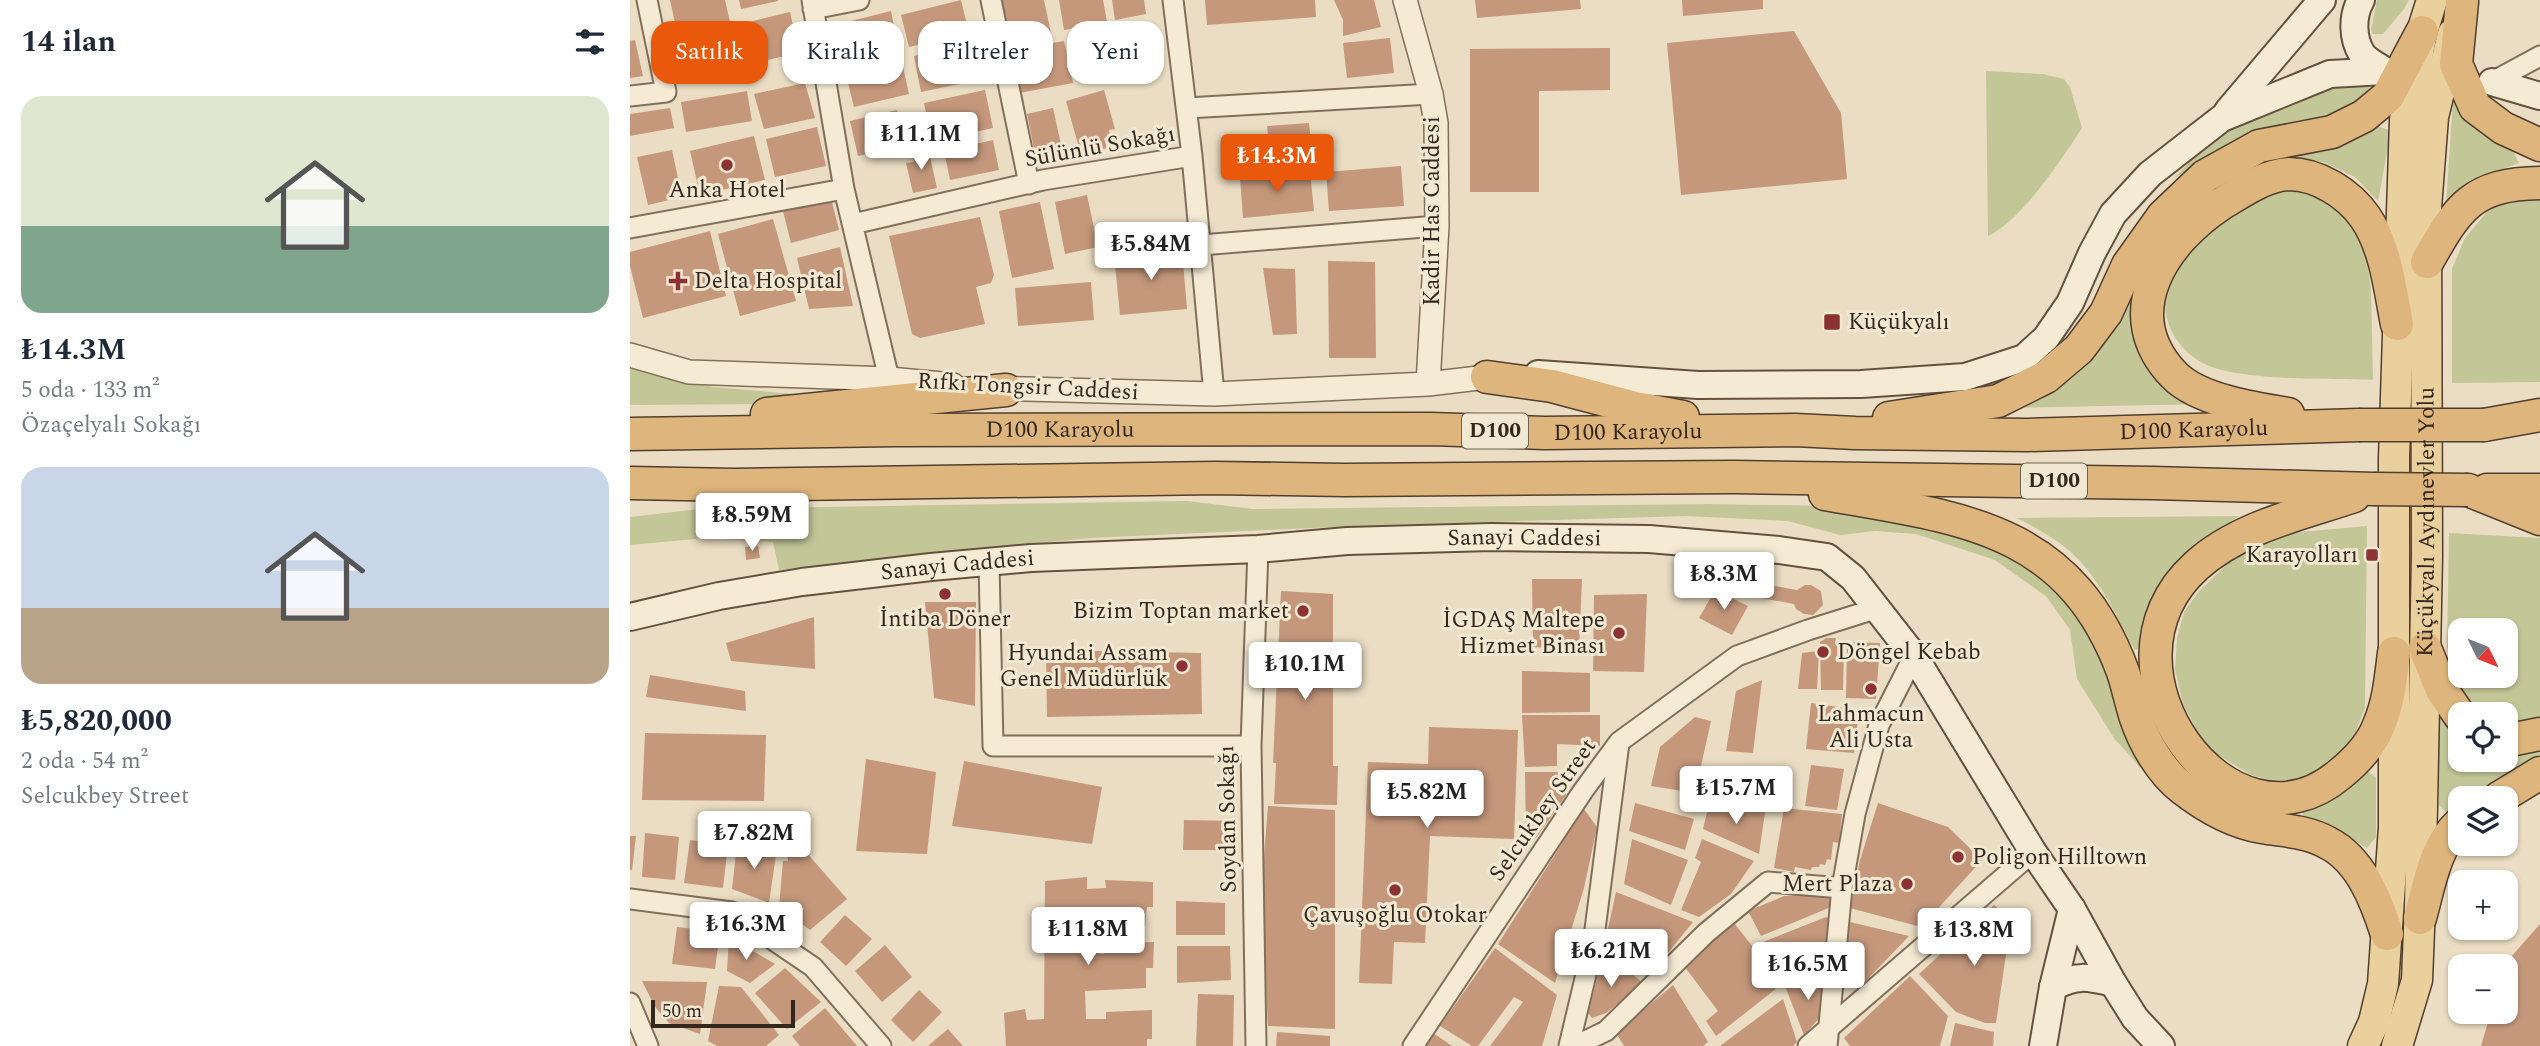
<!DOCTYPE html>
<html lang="tr">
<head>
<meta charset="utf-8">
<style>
  :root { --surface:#fff; --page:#f6f6f7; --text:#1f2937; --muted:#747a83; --accent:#ea580c }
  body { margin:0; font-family:Spectral,serif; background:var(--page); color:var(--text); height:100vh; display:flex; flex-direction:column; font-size:26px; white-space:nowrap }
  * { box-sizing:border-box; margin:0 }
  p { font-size:23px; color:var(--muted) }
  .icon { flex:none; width:38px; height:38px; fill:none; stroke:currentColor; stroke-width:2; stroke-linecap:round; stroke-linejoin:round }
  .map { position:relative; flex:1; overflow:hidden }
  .side { display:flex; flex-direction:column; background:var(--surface); width:630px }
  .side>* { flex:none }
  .banner { position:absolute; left:21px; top:21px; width:665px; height:63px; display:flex; gap:14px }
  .needle { width:46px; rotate:133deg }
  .fabs { position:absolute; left:1818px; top:618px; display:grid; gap:14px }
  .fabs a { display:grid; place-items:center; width:70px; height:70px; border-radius:14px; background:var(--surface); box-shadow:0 2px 5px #0004; font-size:35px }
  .scale { position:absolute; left:21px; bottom:18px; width:144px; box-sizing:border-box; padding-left:7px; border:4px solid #33281e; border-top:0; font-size:19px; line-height:24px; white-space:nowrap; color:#33281e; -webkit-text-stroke:5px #f2e8d2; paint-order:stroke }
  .price { position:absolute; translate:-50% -60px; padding:0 16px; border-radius:7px; background:#fff; color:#222; font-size:23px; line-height:46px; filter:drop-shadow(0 2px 4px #0008) }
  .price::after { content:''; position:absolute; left:50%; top:42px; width:21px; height:16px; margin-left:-10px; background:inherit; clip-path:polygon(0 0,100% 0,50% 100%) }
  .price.current { background:var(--accent); color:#fff }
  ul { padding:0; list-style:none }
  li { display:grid; align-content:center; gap:14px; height:371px; padding:0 21px }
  li span { display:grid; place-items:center; height:217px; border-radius:21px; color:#555 }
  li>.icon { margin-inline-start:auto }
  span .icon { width:126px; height:126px; fill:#fffc; stroke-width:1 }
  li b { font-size:30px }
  h2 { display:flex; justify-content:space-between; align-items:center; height:84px; padding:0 21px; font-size:30px }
  .pill { padding:0 24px; border-radius:21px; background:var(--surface); box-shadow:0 2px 5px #0004; font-size:24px; line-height:63px }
  .pill.current { background:var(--accent); color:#fff }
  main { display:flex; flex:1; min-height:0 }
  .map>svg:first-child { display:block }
  .green { fill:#c3c798; fill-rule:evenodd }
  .building { fill:#c5987c }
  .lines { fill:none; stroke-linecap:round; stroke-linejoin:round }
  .minor-casing { stroke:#826f5b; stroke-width:23 }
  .tertiary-casing { stroke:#826f5b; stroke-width:26 }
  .secondary-casing { stroke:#64503f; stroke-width:30 }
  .primary-casing { stroke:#503e2f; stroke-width:33 }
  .trunk-casing { stroke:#503e2f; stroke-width:35 }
  .minor { stroke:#f5ebd5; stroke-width:19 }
  .tertiary { stroke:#f5ebd5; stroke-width:23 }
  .secondary { stroke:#f5ebd5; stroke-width:26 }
  .primary { stroke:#ead09d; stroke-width:30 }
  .trunk { stroke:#deb57c; stroke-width:32 }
  .trunk-bridge-casing { stroke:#503e2f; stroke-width:35; stroke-linecap:butt }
  .trunk-bridge { stroke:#deb57c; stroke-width:32 }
  .poi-dot { fill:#8c3134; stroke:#f2e8d2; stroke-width:2.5 }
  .labels { text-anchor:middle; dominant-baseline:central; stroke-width:6; stroke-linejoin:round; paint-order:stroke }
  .shield { fill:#f2e8d2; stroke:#6c6254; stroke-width:2 }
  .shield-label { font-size:21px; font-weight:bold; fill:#33281e }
  .street-label { font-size:23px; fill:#33281e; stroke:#f2e8d2 }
  .poi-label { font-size:23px; fill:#33281e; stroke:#f2e8d2; text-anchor:end }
</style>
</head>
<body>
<main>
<section class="side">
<h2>14 ilan<svg class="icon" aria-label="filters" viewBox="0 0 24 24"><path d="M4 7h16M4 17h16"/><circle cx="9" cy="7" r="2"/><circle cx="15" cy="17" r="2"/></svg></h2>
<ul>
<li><span style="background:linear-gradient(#dfe7d0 60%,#7fa58c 0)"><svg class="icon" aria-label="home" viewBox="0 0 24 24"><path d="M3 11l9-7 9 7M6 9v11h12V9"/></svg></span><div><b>₺14.3M</b><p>5 oda · 133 m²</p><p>Özaçelyalı Sokağı</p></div></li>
<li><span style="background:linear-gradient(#c9d6e8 65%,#b9a48a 0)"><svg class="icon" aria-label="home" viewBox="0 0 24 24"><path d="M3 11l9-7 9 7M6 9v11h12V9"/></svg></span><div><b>₺5,820,000</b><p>2 oda · 54 m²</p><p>Selcukbey Street</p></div></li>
</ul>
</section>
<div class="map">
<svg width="1910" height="1046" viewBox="0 0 1910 1046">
  <rect width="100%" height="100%" fill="#eaddc3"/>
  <path class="green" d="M1747,0H1779L1774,9L1753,34H1743L1741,30Z
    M1356,71L1413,74L1434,79L1440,87L1452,128C1431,160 1392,220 1358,236Z
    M1746,78L1731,100L1693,119L1669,120L1628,134L1587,153L1544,178L1568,153L1607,125L1707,84Z
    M1823,99L1861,134L1880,145L1889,163L1861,173L1816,204Z
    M1739,123L1761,131L1748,201L1725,177L1693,162L1637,155Z
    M1672,186L1727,222L1735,249L1741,289L1743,380C1702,378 1601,382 1569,361C1522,330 1527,275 1563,237C1570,229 1636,189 1645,187C1653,185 1663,186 1672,186Z
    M1888,191L1910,194V382L1822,383V269L1835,238L1861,207Z
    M1501,277L1512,278L1509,311L1575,404L1381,408Z
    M0,367L83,387L212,398L137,404L0,405Z
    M557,501L623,509L1080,504L1202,506L1358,541L1434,588L1481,676L1498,731L1535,796L1484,738L1447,679L1440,630L1417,597L1365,560L1286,534L1245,531L1210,535L1158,521L1056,516L705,527L460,538L149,570L143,542L76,538L0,545V517L70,509Z
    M1609,516L1578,538L1517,647L1505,650C1488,619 1472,583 1446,557C1429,540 1408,529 1387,518Z
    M1737,526L1735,708L1724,736L1703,762L1681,775L1655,784L1621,775L1585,753L1567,731L1553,704L1545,669L1547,638L1554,612L1568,592L1609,553L1647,534Z
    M1819,533L1910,538V718L1891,722H1876V714H1857L1851,711L1834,693L1821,669L1817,647ZM1830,630H1876V676H1830Z
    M1808,711L1830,728V760H1876V746H1910V754L1839,798H1830V806L1820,816L1809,805Z
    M1735,770L1746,777V837L1737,848L1706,829L1674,820L1672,804Z"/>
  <path class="building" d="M40,0H95L109,61L56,73Z
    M109,0H148V1L111,9Z
    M331,0L339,33L279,47L271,15Z
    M371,0H414L423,43L434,41L443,83L389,93Z
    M429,0H473L477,22L434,30Z
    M482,0H514L516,14L485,20Z
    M575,0H685L686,17L577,25Z
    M704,0H744L751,27L713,36V20Z
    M845,0H950L951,9L847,18Z
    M1052,0H1133V9L1053,16Z
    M261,11L268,46L209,60L201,26Z
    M160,12L169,53L120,64L111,24Z
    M1164,31L1211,113L1217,179L1051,195L1037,43Z
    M492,37L499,68L455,78L448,47Z
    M760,38L764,73L717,78L713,43Z
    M5,40L13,76L0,78V41Z
    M342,44L349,80L291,92L284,56Z
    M980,48V90L909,91V192H840V49Z
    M271,58L279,94L224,107L215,71Z
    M175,83L185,118L134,129L124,94Z
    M355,90L363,128L302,141L294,103Z
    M474,90L485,129L479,130L480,136L474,138L477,148L451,155L436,101Z
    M117,91L122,121L56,132L51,102Z
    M40,108L44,128L0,136V114Z
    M423,108L434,158L407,164L397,114Z
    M267,110L275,145L228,156L220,121Z
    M679,123L683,161L641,164L637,126Z
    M187,127L196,166L145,177L136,139Z
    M124,136L135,180L70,195L60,151Z
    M363,140L369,170L320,180L314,151Z
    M298,148L307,188L283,193L276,163L284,162L282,151Z
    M42,150L52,197L18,205L7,157Z
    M771,166L774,206L699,211L696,172Z
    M680,171L684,211L613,218L610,177Z
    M457,195L468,247L435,254L425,202Z
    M201,198L209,230L161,243L153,211Z
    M410,202L424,269L382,278L369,211Z
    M350,217L364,275L361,283L346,287L355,324L290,338L282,334L259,236Z
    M143,219L166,301L110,316L88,234Z
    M80,231L96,296L13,318L0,266V252Z
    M210,247L223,306L179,309L167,258Z
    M552,249L557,309L490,315L484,255Z
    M698,261L745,262L746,358H699Z
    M633,268L665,269L667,334L643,335Z
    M461,282L464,320L388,326L385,288Z
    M128,546L130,558L116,560L115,547Z
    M1094,577L1167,590L1175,585H1181L1191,591L1193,605L1183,615L1174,614L1166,609L1164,604L1092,591Z
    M902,579H952L949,650L903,647Z
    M1085,590L1118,606L1102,635L1069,618Z
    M651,591L703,594V766H708L707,805L644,804L646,763H643Z
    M1017,594L1014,672L963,671L964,595Z
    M295,602H346L345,706L304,698Z
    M184,617L185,669L101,661L96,643Z
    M1196,638H1206L1205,644L1214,645L1213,690H1191L1190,642Z
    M1217,642L1250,643L1246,699L1216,698Z
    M416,650L571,653L572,714L417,717Z
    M1189,651L1187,689H1168L1172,653Z
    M892,671L960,673V712L892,713Z
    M20,675L115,691L116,711L16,697Z
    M1132,680L1123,753L1096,751L1106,691Z
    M1181,703L1229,710L1224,753L1176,749Z
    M892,715H970V746L927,744V766L895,767Z
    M1065,717L1081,721L1065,793L1021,786L1030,747Z
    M799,727L888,730L884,839L800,836L795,943L764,942L762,984L729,983L738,762L798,764Z
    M15,733L136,735L134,801L12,800Z
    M236,759L306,772L297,854L226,851Z
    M334,761L472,787L462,844L322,826Z
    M1181,765L1214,769L1207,810L1175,806Z
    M1107,767L1145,775L1141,806L1101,797Z
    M895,772H937L936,795L906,838L896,839Z
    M1005,803L1064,819L1055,850L999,831Z
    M1248,803L1318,827L1352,860L1291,927L1220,908L1230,860Z
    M1079,804L1135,812L1129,854L1073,829Z
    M638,806L705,810V1029L638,1026L631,894Z
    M1154,808L1212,814L1209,843L1203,842L1201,860L1197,859L1195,865L1190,864L1189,867H1182L1181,870L1165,867L1164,872L1144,868Z
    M954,809L967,827L954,888L925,983L868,944Z
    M554,820L606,821L605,850H553Z
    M15,833L49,837L45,880L12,877Z
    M0,836H6L2,870H0Z
    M1002,839L1058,860L1041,905L994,884Z
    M1072,839L1124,861L1101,894L1069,917L1051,910L1071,862L1065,858Z
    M60,840L98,845L93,888L54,883Z
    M107,844L147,848L139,903L102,889Z
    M157,850L176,852L217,899L180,930L149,907L153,861H158Z
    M457,877V889L476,888L475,880L523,882V907H517L515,926L456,927V952L474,954V943L524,942L523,968H516V988L455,991L456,1019H476V1012L522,1010V1039H517V1046H376L374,1013L395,1009L397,1020L414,1019L415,881Z
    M986,892L1063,922L1021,974L972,956Z
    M1199,893L1201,907L1131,936L1118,911L1154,896Z
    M546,901L595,903V935H546Z
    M1364,905L1381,920L1366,1023H1355L1326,1012L1289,974Z
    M215,915L242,939L216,966L190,942Z
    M1196,917L1200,919L1197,969L1153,979L1133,942Z
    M1220,922L1279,936L1232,985L1228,983L1222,988L1219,987L1218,981L1214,980Z
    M1104,923L1135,962L1131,966L1147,988L1086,1036L1076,1021L1088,1011L1054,966Z
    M1910,924V1046H1851L1861,1012H1876V966H1873Z
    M47,927L90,932L85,969L42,964Z
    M99,937L145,964L120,983L97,971Z
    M255,945L282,977L252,1002L225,971Z
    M547,946H600L601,980L547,983Z
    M865,948L927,995L912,1046H860L893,1002L884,997L848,1046H842L810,1026Z
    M971,964L993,967L1012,982L1001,993L976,1013L962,1018L958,1013Z
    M155,968L191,1002L157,1029L125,993Z
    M1280,976L1318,1016L1310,1046H1220L1214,1038Z
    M1195,978L1193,1014L1174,1035L1155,986Z
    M12,981L77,982L70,1034L39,1023L25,1007Z
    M1043,985L1078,1042L1073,1046H994L986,1033Z
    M89,986L111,987L149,1035L136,1046H87L78,1041Z
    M289,990L312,1012L283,1042L261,1020Z
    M568,994L604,995L603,1046H566Z
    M1153,999L1167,1042L1163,1046H1090Z
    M195,1008L227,1046H170L162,1036Z
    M1325,1023L1364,1032L1363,1046H1320Z
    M318,1029L333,1046H298Z
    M647,1032L700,1036V1046H646Z
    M803,1033L822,1046H795Z"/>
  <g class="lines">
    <defs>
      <path id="minor" d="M182,0L214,189L259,379
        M361,0L399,184
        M543,0L562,156L584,394
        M183,9L229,0
        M1862,82L1910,56
        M0,96L36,92L17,0
        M557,108L801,94
        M223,224L413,180L562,156
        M0,228L214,189
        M571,245L807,226
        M359,563L363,746H621
        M0,899L102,912L183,967L251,1046
        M0,1003L18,1046
        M626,1046L621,746L628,549
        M783,1046L953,791L989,742L1107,656L1178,630L1248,608
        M939,1046L963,945L989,743
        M945,1046L976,1031L1076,933L1138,882L1212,888
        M1178,1046L1403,852
        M1197,1046L1212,888L1225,814L1249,725L1284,656"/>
      <path id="tertiary" d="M775,0L801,94L806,123L807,226L798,384
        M0,355L59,372L259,379L323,385
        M361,388L584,394L798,384L857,377"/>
      <g id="secondary">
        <path d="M1731,0C1722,16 1722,38 1732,54C1737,61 1748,66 1755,71"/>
        <path d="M1862,82L1910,96"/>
        <path d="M1598,111L1692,0"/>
        <path d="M908,374L1068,385L1231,384L1335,377L1394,358L1416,338L1440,303L1462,253L1483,214L1520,174L1592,118L1700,74L1755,71"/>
        <path id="s1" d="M0,617L89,596L172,582L301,567L401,558L628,549L717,541L861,537L1019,539L1149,550L1197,557L1223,578L1284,656L1403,852L1442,909L1483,983L1505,1018L1531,1046"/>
        <path d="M1423,987C1446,974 1458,977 1483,983"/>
        <path d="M1413,1046L1423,987L1442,909"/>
      </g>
      <g id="primary">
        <path d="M1733,1046L1744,1022L1753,984L1764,827V458L1775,120L1792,32L1802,0"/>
        <path id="s2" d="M1767,1046L1787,980L1790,905L1797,556L1796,208L1803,117L1823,34"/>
      </g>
      <g id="trunk">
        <path d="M1832,2L1826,64L1845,107L1873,128L1910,145"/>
        <path d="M1797,262C1828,207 1842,184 1910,183"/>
        <path d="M857,377L922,386L1005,408L1053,417"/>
        <path d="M137,414L376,390"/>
        <path d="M1658,414C1626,409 1568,400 1544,375C1485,314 1533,242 1591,204C1611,192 1635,175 1659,174C1688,174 1719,194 1735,217C1756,247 1760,289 1767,324"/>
        <path d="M1259,418L1368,401L1416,377L1449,349L1476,313L1498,265L1533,216L1575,176L1629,146L1702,132L1734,116L1758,96L1792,32"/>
        <path d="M1854,425L1910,415"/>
        <path id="s3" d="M0,434L265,430L801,429L914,433L1165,430L1225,433L1398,435L1729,425"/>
        <path d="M0,483L105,485L585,478L715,480L1104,477L1523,483L1744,489"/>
        <path d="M1838,490L1910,519"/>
        <path d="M1857,490H1910"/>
        <path d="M1195,494C1330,518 1439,526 1493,672C1498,687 1501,703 1506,718C1514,742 1531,772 1552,788C1575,806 1602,822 1632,827C1655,831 1677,831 1698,843C1731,860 1746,900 1757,934"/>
        <path d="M1724,496C1671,514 1609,527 1566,566C1453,669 1601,867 1710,774C1726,761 1742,744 1749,725C1759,702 1761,677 1764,653"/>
        <path d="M1795,648L1812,690L1830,716"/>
        <path d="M1876,738L1885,739L1910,734"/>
        <path d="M1869,798L1910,773"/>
        <path d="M1790,918C1799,886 1804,847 1830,823"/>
      </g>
    </defs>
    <use href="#minor" class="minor-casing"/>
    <use href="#tertiary" class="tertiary-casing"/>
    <use href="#secondary" class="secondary-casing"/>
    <use href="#primary" class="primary-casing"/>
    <use href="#trunk" class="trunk-casing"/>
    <use href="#minor" class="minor"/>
    <use href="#tertiary" class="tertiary"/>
    <use href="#secondary" class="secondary"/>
    <use href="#primary" class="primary"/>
    <use href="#trunk" class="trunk"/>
    <defs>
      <path id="trunk-bridge" d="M1729,425H1854
        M1744,489L1838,490"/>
    </defs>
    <use href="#trunk-bridge" class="trunk-bridge-casing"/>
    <use href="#trunk-bridge" class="trunk-bridge"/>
  </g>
  <g class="poi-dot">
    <circle cx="97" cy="165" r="7"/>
    <path d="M44.5 270.5h7v7h7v7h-7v7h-7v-7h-7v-7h7z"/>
    <rect x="1193" y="313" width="18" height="18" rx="3.5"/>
    <rect x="1735" y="548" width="14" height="14" rx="3.5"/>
    <circle cx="315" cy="594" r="7"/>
    <circle cx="673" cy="611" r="7"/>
    <circle cx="989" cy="633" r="7"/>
    <circle cx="1193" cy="652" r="7"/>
    <circle cx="552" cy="666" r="7"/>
    <circle cx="1241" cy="689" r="7"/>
    <circle cx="1328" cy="857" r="7"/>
    <circle cx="1277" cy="884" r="7"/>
    <circle cx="765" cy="890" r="7"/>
  </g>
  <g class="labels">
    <g class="shield">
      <rect x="832" y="413.5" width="66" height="35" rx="5"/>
      <rect x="1391" y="463.5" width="66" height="35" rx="5"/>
    </g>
    <g class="shield-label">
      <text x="865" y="431">D100</text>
      <text x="1424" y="481">D100</text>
    </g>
    <g class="street-label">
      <text transform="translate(470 147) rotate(-10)">Sülünlü Sokağı</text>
      <text transform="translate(802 211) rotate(-90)">Kadir Has Caddesi</text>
      <text transform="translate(398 387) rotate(3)">Rıfkı Tongsir Caddesi</text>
      <text stroke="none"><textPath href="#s3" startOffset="430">D100 Karayolu</textPath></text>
      <text stroke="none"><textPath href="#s3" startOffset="1564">D100 Karayolu</textPath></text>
      <text stroke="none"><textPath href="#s3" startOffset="998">D100 Karayolu</textPath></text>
      <text stroke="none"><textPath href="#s2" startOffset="527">Küçükyalı Aydınevler Yolu</textPath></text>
      <text stroke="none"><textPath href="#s1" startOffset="900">Sanayi Caddesi</textPath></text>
      <text stroke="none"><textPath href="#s1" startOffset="332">Sanayi Caddesi</textPath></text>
      <text transform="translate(913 810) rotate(-55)">Selcukbey Street</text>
      <text transform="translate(598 819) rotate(-91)">Soydan Sokağı</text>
    </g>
    <g class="poi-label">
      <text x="97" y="190" text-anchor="middle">Anka Hotel</text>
      <text x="64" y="281" text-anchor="start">Delta Hospital</text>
      <text x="1218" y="322" text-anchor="start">Küçükyalı</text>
      <text x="1728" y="555">Karayolları</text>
      <text x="659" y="611">Bizim Toptan market</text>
      <text x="315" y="619" text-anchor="middle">İntiba Döner</text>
      <text x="975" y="620">İGDAŞ Maltepe<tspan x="975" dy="26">Hizmet Binası</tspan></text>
      <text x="1207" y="652" text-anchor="start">Döngel Kebab</text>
      <text x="538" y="653">Hyundai Assam<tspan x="538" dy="26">Genel Müdürlük</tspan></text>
      <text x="1241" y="714" text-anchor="middle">Lahmacun<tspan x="1241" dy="26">Ali Usta</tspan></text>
      <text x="1342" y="857" text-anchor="start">Poligon Hilltown</text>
      <text x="1263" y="884">Mert Plaza</text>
      <text x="765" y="915" text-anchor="middle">Çavuşoğlu Otokar</text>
    </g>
  </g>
</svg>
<div class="fabs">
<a><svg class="needle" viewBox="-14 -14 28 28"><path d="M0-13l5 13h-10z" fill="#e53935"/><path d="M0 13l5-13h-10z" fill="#747a83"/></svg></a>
<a><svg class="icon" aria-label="locate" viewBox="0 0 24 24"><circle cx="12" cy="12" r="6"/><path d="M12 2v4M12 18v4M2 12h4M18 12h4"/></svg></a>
<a><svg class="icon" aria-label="layers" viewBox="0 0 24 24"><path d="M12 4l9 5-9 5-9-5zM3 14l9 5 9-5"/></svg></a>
<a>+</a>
<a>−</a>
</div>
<div class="scale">50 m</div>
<b class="price" style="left:291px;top:172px">₺11.1M</b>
<b class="price current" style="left:647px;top:194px">₺14.3M</b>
<b class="price" style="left:521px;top:282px">₺5.84M</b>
<b class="price" style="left:122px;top:553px">₺8.59M</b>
<b class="price" style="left:1094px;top:612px">₺8.3M</b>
<b class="price" style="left:675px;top:702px">₺10.1M</b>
<b class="price" style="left:1106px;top:826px">₺15.7M</b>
<b class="price" style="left:797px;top:830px">₺5.82M</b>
<b class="price" style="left:124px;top:871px">₺7.82M</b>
<b class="price" style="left:116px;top:962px">₺16.3M</b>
<b class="price" style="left:458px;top:967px">₺11.8M</b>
<b class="price" style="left:1344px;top:968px">₺13.8M</b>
<b class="price" style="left:981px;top:989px">₺6.21M</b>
<b class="price" style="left:1178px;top:1002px">₺16.5M</b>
<div class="banner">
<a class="pill current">Satılık</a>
<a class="pill">Kiralık</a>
<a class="pill">Filtreler</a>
<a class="pill">Yeni</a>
</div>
</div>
</main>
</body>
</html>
